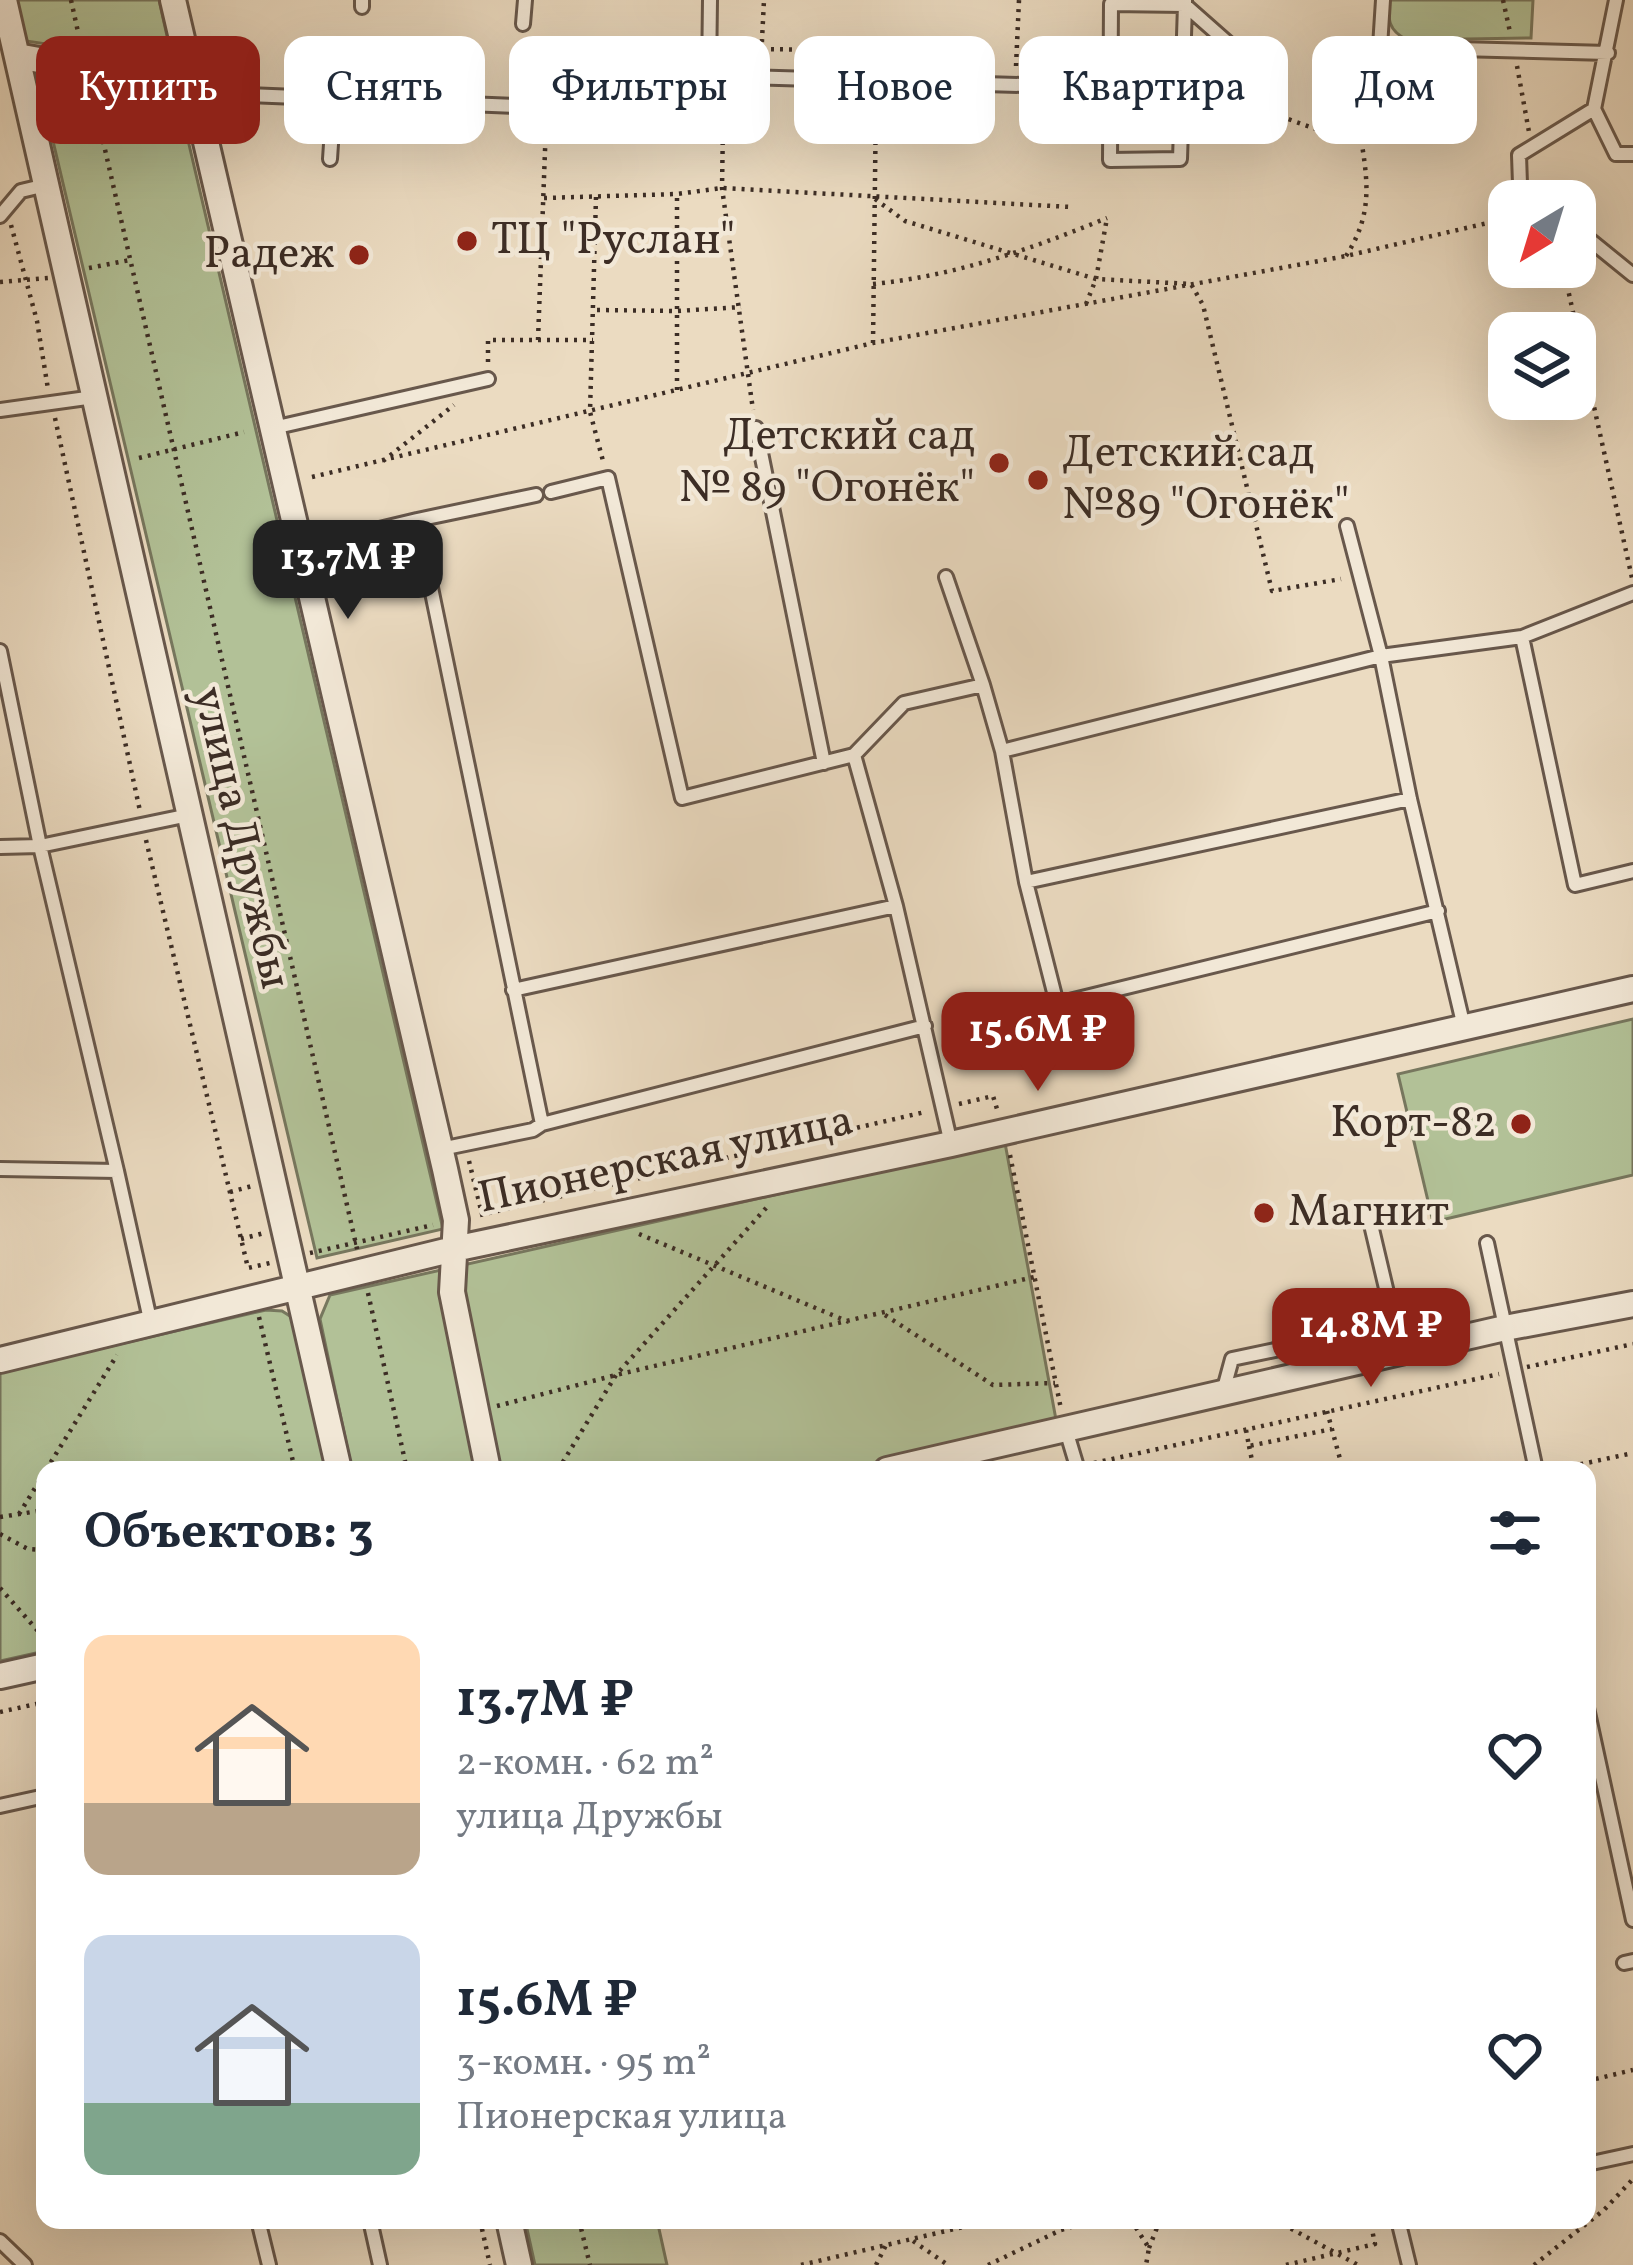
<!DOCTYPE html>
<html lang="ru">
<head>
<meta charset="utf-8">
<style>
  :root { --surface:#fff; --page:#f6f6f7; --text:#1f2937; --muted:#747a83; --accent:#8f2418 }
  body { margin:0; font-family:Vollkorn,serif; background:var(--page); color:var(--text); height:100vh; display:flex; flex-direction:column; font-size:45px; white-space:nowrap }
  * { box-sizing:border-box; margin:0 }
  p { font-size:39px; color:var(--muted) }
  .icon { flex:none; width:66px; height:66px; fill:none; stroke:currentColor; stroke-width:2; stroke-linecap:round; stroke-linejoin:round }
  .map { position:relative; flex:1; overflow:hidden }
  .side { position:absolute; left:36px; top:1461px; width:1560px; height:768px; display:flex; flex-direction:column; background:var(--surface); border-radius:24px; box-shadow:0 12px 48px #0002 }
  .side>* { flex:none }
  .banner { position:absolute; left:36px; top:36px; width:1563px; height:108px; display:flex; gap:24px }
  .needle { width:78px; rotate:218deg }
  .buttons { position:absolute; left:1488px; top:180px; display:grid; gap:24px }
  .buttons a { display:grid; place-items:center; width:108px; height:108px; border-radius:24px; background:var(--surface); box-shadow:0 12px 48px #0002; font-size:60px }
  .price { position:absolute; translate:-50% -102px; padding:0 27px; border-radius:24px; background:var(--accent); color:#fff; font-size:39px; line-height:78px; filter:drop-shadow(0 3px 6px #0008) }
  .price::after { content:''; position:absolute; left:50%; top:72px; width:36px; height:27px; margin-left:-18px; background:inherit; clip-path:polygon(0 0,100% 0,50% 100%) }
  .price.current { background:#222; color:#fff }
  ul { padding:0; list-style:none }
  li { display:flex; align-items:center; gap:36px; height:300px; padding:0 48px }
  li span { display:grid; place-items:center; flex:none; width:336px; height:240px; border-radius:24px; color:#555 }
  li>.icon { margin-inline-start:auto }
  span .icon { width:144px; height:144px; fill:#fffc; stroke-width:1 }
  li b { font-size:51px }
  h2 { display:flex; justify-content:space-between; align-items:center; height:144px; padding:0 48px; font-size:51px }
  .tag { padding:0 42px; border-radius:24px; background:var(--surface); box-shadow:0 12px 48px #0002; font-size:42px; line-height:108px }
  .tag.current { background:var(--accent); color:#fff }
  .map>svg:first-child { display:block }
  .green { fill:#b2c197; stroke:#77775e; stroke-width:3 }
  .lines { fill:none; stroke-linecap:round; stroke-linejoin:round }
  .service-casing { stroke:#68584c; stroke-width:18 }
  .minor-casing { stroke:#68584c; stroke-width:30 }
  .path { stroke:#3c2d25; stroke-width:4.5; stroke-dasharray:3 6; stroke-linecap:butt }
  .service { stroke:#f2e8d7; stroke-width:12 }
  .minor { stroke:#f2e8d7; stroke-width:24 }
  .poi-dot { fill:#8f2418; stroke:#f2e8d7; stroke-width:4.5 }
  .labels { text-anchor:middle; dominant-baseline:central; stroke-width:9; stroke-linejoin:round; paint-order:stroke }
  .poi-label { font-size:45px; fill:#3c2d25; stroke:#f2e8d7; text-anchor:start }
  .street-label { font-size:45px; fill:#3c2d25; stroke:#f2e8d7 }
</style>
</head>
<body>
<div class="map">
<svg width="1633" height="2265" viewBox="0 0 1633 2265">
  <rect width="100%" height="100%" fill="#ebdbc1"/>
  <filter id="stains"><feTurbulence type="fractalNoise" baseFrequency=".00167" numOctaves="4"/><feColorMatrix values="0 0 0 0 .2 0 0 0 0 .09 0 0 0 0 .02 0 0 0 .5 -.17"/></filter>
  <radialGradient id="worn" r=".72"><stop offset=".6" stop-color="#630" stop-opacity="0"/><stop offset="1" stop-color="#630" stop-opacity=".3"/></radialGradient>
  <path class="green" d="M17,0H159L173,63L26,41Z
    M1389,0H1533L1531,38L1407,40C1388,30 1388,20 1389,0Z
    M40,86L180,106L443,1229L317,1258Z
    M1633,1019V1175L1433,1222L1398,1074Z
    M1005,1143L1057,1425L860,1470H352L320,1319L330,1295Z
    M266,1310L282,1311L293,1318L329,1470H45V1651L0,1661V1372Z
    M525,2220H657L667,2265H535Z"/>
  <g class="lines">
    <defs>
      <path id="service" d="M1185,0V5L1180,159L1110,160L1111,4L1185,5L1245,58
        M1383,0L1380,47L1608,53
        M1616,0L1594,109L1616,154H1633
        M362,7V0
        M523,24L525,0
        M709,76L710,0
        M194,88L223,94L709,114V76L1056,86
        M330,159L334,99
        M1541,201L1520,184L1519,155L1594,109
        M0,216L21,191L46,185
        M1575,228L1633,275
        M0,410L94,397
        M273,428L488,379
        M756,428L824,763
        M551,492L608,478L682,798L854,755L904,703L983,685L1002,751L1026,882L1057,1004L1438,911
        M417,520L536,495
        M1347,526L1381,656L1410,799L1464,1027
        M371,531L417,520L542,1124
        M299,547L355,534
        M946,577L983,685
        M1522,637L1575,885L1633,871
        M0,651L40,846L117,1171L0,1169
        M1002,751L1381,656L1522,637L1633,593
        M854,755L896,906L951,1144
        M0,847L40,846L189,815
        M1026,882L1410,799
        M513,990L896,906
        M441,1149L533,1130L542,1124L925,1026
        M117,1171L151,1324
        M1368,1212L1401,1352
        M1487,1243L1536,1470
        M1223,1392L1232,1359L1318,1341L1330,1369
        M1066,1430L1078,1470
        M1587,1708L1633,1920
        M0,1806L45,1796
        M1624,1963L1633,1961
        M1587,2164L1633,2154
        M258,2220L269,2265
        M370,2220L380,2265
        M1398,2220L1409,2265
        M0,2241L25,2265"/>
      <path id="minor" d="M4,0L339,1470
        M173,0L445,1169L456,1220L452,1292L488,1470
        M17,56L193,88
        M0,1360L454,1249L951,1144L1633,989
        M887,1470L1505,1328L1633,1304
        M0,1676L45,1666
        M509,2220L519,2265"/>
    </defs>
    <use href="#service" class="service-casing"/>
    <use href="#minor" class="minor-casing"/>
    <path class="path" d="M71,0L78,32
      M1503,0L1510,32
      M762,49L877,51L876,62
      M761,60L764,0
      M1016,66L1019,0
      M1517,66L1529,132
      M1252,72L1274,114L1316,129L1359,126L1375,64
      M95,106L358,1253
      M723,124L722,188L753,410
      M596,197L590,412L603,461
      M544,198L677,194
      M875,199L905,221L1096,279L1191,284L1203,305L1272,591L1341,579
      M11,225L37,321L48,389
      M1346,256C1375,211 1367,177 1359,126
      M1563,267L1632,578
      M89,268L130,260
      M0,282L48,278
      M873,284C955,276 1031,249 1107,218
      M1086,304L1096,279L1107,218
      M597,310L677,311L741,307
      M538,340L546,124
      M873,343L876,98
      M488,362V340H593
      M677,390V194L722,188L1071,207
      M55,418L140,811
      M139,458L244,432
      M383,461L454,405
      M312,477L873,343L1346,256L1509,218
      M146,840L248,1268L270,1263
      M959,1104L993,1096L997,1109
      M1010,1155L1061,1409
      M469,1161L482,1214
      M230,1192L252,1186
      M480,1215L925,1112
      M639,1234L849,1322
      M241,1239L264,1233
      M310,1253L433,1225
      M368,1293L407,1470
      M885,1315L993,1385L1055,1383
      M259,1317L295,1470
      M1527,1367L1633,1344
      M497,1406L616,1375L1034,1277
      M1327,1411L1343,1470
      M1246,1430L1249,1446L1332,1429
      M1249,1446L1254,1470
      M1094,1463L1499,1374
      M46,1470L117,1355
      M281,1470L294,1468
      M558,1470L616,1375L767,1207
      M1554,1470L1633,1453
      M19,1514L45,1472
      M0,1517L45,1510
      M0,1534L28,1549L45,1550
      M0,1588L45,1639
      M0,1712L45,1702
      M1587,2081L1633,2070
      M480,2220L490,2265
      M579,2220L590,2265
      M1131,2220L1149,2248L1146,2265
      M1275,2220L1358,2265
      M913,2241L948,2265
      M1149,2248L1160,2220
      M801,2265L993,2220
      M876,2265L886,2245
      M988,2265L1061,2230L1094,2220
      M1286,2265L1375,2244L1370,2220
      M1534,2265L1604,2210L1633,2179"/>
    <use href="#service" class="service"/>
    <use href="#minor" class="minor"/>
  </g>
  <g class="poi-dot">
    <circle cx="467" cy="241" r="12"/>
    <circle cx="359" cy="255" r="12"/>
    <circle cx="999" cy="463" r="12"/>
    <circle cx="1038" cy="480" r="12"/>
    <circle cx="1521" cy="1124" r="12"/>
    <circle cx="1264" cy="1213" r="12"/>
  </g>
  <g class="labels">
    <g class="poi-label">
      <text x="491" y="241">ТЦ "Руслан"</text>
      <text x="335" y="255" text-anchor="end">Радеж</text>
      <text x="975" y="437" text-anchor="end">Детский сад<tspan x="975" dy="52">№ 89 "Огонёк"</tspan></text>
      <text x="1062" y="454">Детский сад<tspan x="1062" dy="52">№89 "Огонёк"</tspan></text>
      <text x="1497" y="1124" text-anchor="end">Корт-82</text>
      <text x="1288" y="1213">Магнит</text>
    </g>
    <g class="street-label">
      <text transform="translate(240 838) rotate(77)">улица Дружбы</text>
      <text transform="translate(666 1161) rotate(-12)">Пионерская улица</text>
    </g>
  </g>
  <rect width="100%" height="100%" filter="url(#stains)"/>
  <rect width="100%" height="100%" fill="url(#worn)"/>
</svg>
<div class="buttons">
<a><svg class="needle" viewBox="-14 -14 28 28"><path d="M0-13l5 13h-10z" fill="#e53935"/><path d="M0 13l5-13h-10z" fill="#747a83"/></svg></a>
<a><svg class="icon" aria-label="layers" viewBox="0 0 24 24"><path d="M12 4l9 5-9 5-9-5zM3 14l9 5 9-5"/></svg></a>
</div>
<b class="price current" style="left:348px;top:622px">13.7M ₽</b>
<b class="price" style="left:1038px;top:1094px">15.6M ₽</b>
<b class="price" style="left:1371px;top:1390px">14.8M ₽</b>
<div class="banner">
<a class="tag current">Купить</a>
<a class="tag">Снять</a>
<a class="tag">Фильтры</a>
<a class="tag">Новое</a>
<a class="tag">Квартира</a>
<a class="tag">Дом</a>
</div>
<section class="side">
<h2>Объектов: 3<svg class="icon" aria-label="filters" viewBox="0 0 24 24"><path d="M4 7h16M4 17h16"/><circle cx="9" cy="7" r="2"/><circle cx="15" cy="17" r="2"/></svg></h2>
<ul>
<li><span style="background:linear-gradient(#ffd9b3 70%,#b9a48a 0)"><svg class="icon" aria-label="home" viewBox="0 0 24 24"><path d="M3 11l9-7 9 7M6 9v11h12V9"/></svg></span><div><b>13.7M ₽</b><p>2-комн. · 62 m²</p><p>улица Дружбы</p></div><svg class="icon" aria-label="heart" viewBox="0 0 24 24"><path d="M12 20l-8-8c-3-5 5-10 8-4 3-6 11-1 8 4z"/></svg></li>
<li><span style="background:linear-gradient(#c9d6e8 70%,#7fa58c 0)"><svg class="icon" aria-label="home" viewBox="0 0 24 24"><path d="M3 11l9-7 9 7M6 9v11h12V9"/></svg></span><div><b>15.6M ₽</b><p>3-комн. · 95 m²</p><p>Пионерская улица</p></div><svg class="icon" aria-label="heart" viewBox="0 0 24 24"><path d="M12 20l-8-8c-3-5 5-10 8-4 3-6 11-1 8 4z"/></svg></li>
</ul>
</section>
</div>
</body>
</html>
